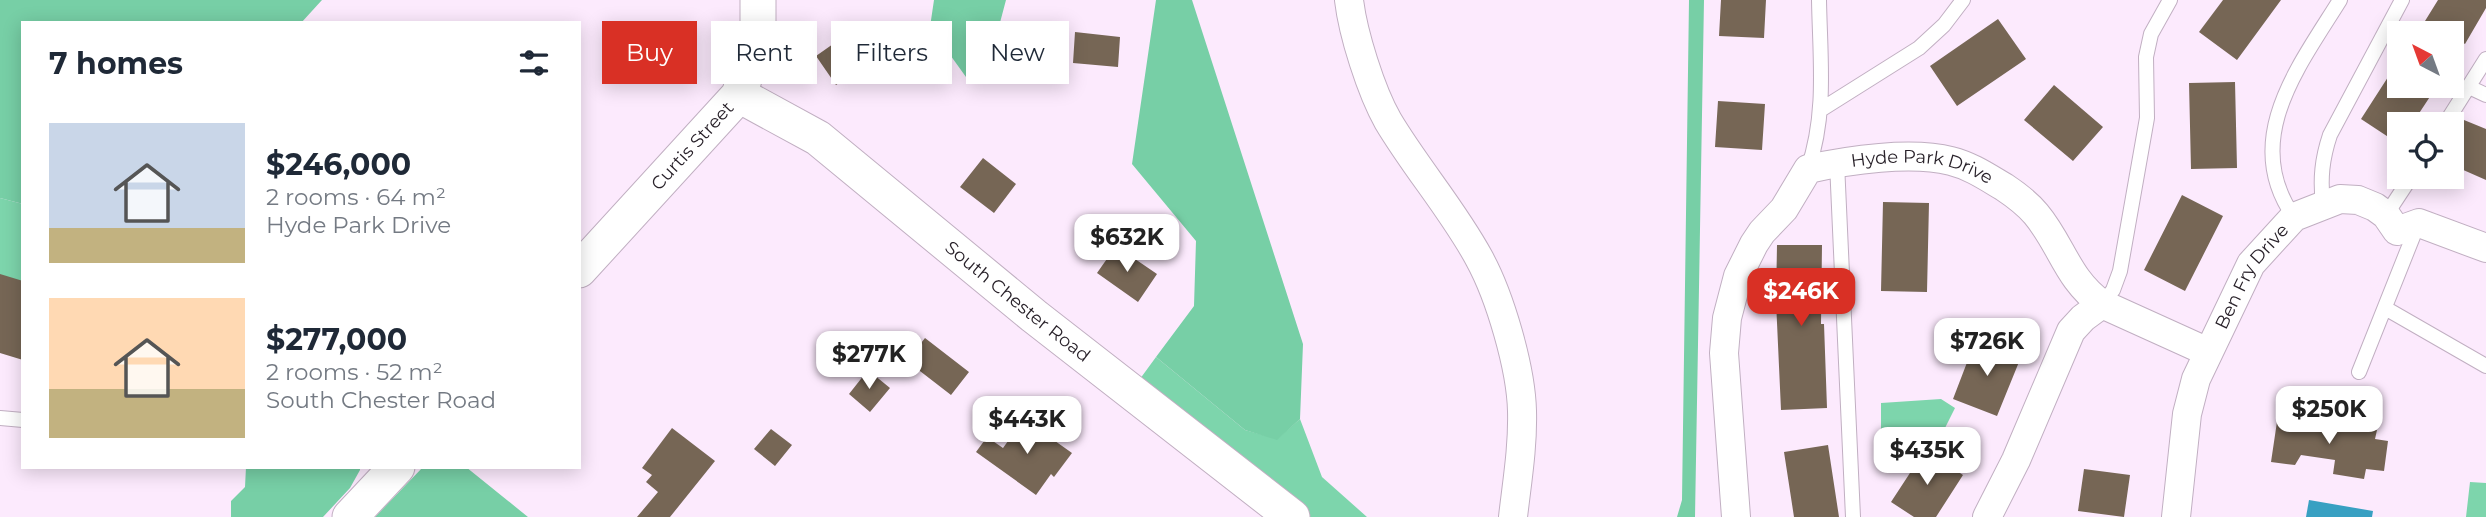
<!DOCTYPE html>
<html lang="en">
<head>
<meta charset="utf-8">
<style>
  :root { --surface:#fff; --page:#f2f2f3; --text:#1f2937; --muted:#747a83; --accent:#d93025 }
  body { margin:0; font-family:Montserrat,sans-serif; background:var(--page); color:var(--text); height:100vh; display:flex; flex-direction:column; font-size:26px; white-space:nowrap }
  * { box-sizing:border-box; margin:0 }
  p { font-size:23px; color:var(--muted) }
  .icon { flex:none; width:38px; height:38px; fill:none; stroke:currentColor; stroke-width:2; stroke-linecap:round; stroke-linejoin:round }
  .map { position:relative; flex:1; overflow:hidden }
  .sheet { position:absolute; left:21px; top:21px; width:560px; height:448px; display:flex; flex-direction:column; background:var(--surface); border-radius:0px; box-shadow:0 4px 18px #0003 }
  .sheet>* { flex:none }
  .hud { position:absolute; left:602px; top:21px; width:665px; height:63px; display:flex; gap:14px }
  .needle { width:46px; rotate:319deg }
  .tools { position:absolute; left:2387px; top:21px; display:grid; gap:14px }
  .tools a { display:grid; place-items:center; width:77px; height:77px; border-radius:0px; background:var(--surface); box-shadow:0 4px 18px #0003; font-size:35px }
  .price { position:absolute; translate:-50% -60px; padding:0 16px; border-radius:14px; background:#fff; color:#222; font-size:23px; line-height:46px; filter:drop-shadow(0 2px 4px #0008) }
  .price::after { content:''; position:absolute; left:50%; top:42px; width:21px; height:16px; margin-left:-10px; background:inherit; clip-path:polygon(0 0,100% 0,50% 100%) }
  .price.on { background:var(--accent); color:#fff }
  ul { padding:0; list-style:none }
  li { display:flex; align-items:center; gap:21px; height:175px; padding:0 28px }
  li span { display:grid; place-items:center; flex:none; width:196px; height:140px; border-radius:0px; color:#555 }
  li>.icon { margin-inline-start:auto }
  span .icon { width:84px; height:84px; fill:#fffc; stroke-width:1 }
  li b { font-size:30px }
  h2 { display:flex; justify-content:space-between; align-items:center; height:84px; padding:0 28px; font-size:30px }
  .pill { padding:0 24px; border-radius:0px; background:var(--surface); box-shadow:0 4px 18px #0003; font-size:24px; line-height:63px }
  .pill.on { background:var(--accent); color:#fff }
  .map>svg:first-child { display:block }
  .green { fill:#7dd5ac }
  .forest { fill:#77cfa6 }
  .water { fill:#38a0c2 }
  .building { fill:#766655 }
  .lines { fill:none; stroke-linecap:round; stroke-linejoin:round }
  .service-casing { stroke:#c1afc2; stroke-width:16 }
  .minor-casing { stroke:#c1afc2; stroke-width:30 }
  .tertiary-casing { stroke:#c1afc2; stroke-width:37 }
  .service { stroke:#fff; stroke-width:14 }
  .minor { stroke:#fff; stroke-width:28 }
  .tertiary { stroke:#fff; stroke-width:35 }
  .labels { text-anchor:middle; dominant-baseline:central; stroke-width:7; stroke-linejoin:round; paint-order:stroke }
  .street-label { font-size:18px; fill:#29222a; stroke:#fff }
</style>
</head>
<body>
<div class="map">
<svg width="2486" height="517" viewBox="0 0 2486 517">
  <rect width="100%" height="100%" fill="#fceafd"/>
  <path class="green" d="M0,198L23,204V348L0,340Z
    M1156,357L1245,430L1277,439L1300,419L1322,477L1367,517H1308L1137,383Z
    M1941,399L1955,408L1945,428L1951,432L1944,443L1881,440V403Z
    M2470,482L2486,483V517H2466Z"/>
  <path class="forest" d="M0,0H322L301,23H23V204L0,198Z
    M934,0H1006L993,49L966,77L930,27Z
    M1156,0H1192L1303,344L1300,419L1277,440L1245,430L1156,357L1194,306L1196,241L1132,164Z
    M1689,0H1704L1695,517H1677L1682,500Z
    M246,467H360V470L350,488L323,517H231V501L245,487Z
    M423,467H466L528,517H375Z"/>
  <path class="water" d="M2309,500L2373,511L2372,517H2306Z"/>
  <path class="building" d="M1721,0H1766L1764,38L1719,36Z
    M2223,0H2281L2237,60L2199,32Z
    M2438,0H2486V8L2465,44L2452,36V33H2446L2425,21Z
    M1998,19L2026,59L1957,106L1930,66Z
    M1075,32L1120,37L1118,67L1073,63Z
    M843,37L863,66L836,85L816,56Z
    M2399,60V86H2437L2412,124H2399V144L2361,119Z
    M2235,82L2237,168L2191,169L2189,83Z
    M2054,85L2103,127L2073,161L2024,120Z
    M1718,101L1765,104L1762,150L1715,147Z
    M2464,120L2486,129V180L2452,165V147Z
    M983,158L1016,184L994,213L960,187Z
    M2182,195L2223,216L2185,291L2144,270Z
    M1883,202L1929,203L1927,292L1881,291Z
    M1777,245H1822L1821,324H1824L1827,408L1781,410L1776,301Z
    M1116,246L1157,274L1138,302L1097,273Z
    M0,274L23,281V360L0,353Z
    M925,338L969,372L951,395L907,361Z
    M1976,339L2021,357L1997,416L1953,399Z
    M868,370L890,388L870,412L849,394Z
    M2278,415L2377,430L2375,439L2388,441L2384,471L2366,469L2364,479L2333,474L2335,460L2301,455L2295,465L2271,462Z
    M1024,419L1072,453L1054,477L1051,474L1036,495L976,452L987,437L1003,448Z
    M672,428L715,461L670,517H637L658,492L646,482L652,475L642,468Z
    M771,429L792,445L775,466L754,449Z
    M1828,445L1839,517H1794L1784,452Z
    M1925,450L1963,475L1936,517H1914L1891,502Z
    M2084,469L2130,475L2124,517L2078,511Z"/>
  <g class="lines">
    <defs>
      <path id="service" d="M2469,87L2486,95
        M1822,109L1919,48L1944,25L1963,0
        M2445,124L2486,59
        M1837,163L1853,517
        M1808,169C1827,113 1820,58 1819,0
        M2323,204C2320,179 2322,159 2330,135L2402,0
        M2386,215L2411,177
        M2294,217C2240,140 2299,66 2340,0
        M2102,304L2113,290L2120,271L2147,118L2146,57L2151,34L2170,0
        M2385,308L2486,366
        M2359,372L2418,224
        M0,418L23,420"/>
      <g id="minor">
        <path d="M1349,0C1353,34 1371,91 1388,121C1416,168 1453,210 1479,258C1500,296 1521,368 1522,411C1523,447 1517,482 1513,517"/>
        <path id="s1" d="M1736,517L1724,353L1727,318L1738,276L1754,244L1762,232L1784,209L1808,169C1849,160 1911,151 1951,161C1971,166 1987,177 2004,187C2016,195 2027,203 2036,214C2062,245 2067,279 2102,304L2208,352"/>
        <path d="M1987,517L2016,460L2071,331L2083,318L2102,304"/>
        <path id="s2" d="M2176,517L2187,414L2196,379L2251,264L2294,217L2340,199L2358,200L2375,207L2386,215L2397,231L2419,223L2486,248"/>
      </g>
      <g id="tertiary">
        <path id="s3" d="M739,95L818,138L1034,316L1292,517"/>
        <path id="s4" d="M579,270L739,95L758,35V0"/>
        <path d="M350,517L397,467"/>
      </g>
    </defs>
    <use href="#service" class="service-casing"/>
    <use href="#minor" class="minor-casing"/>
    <use href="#tertiary" class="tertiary-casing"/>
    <use href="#service" class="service"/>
    <use href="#minor" class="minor"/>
    <use href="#tertiary" class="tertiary"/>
  </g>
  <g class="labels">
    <g class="street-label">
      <text stroke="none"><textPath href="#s4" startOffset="168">Curtis Street</textPath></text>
      <text stroke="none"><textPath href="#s1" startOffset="488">Hyde Park Drive</textPath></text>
      <text stroke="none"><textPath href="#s2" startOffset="257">Ben Fry Drive</textPath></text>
      <text stroke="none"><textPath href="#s3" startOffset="348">South Chester Road</textPath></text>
    </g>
  </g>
</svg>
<div class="tools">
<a><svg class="needle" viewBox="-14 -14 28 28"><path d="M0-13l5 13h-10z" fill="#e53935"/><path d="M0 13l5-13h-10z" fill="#747a83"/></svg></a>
<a><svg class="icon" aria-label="locate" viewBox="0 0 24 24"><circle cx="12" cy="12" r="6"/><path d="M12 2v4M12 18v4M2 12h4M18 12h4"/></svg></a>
</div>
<b class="price" style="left:1127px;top:274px">$632K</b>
<b class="price on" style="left:1801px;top:328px">$246K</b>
<b class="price" style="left:1987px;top:378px">$726K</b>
<b class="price" style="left:869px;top:391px">$277K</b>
<b class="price" style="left:2329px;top:446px">$250K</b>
<b class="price" style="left:1027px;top:456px">$443K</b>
<b class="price" style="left:1927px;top:487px">$435K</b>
<div class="hud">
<a class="pill on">Buy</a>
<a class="pill">Rent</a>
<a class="pill">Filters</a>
<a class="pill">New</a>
</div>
<section class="sheet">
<h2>7 homes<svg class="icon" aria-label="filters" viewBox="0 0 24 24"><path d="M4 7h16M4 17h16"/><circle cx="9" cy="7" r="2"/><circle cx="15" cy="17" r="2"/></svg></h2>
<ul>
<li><span style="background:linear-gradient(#c9d6e8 75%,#c2b280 0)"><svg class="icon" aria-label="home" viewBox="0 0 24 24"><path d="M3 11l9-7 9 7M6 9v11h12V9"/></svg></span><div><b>$246,000</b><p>2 rooms · 64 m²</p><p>Hyde Park Drive</p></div></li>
<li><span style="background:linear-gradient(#ffd9b3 65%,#c2b280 0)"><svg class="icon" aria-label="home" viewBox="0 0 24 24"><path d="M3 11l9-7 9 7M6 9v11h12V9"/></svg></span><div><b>$277,000</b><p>2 rooms · 52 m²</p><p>South Chester Road</p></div></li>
</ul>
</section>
</div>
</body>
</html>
